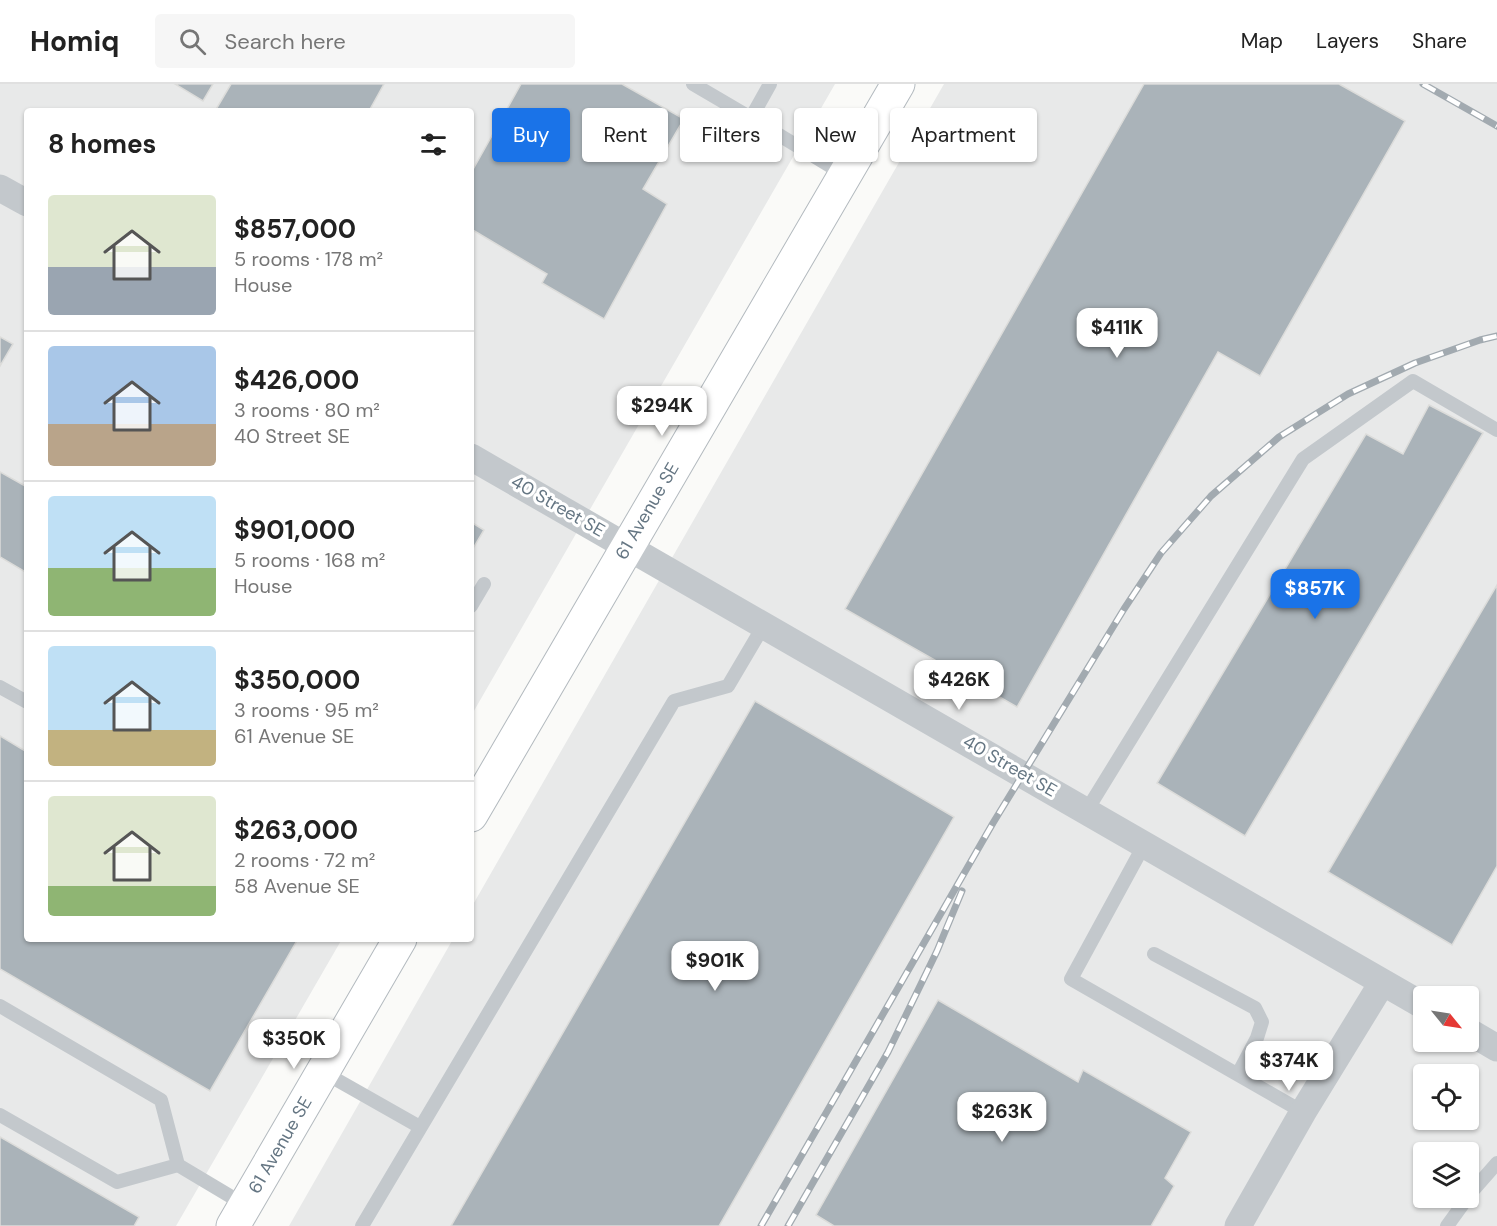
<!DOCTYPE html>
<html lang="en">
<head>
<meta charset="utf-8">
<style>
  :root { --surface:#fff; --page:#f6f6f6; --text:#222; --muted:#767676; --line:#e0e0e0; --accent:#1a73e8 }
  body { margin:0; font-family:"DM Sans",sans-serif; background:var(--page); color:var(--text); height:100vh; display:flex; flex-direction:column; font-size:22px; white-space:nowrap }
  * { box-sizing:border-box; margin:0 }
  p { font-size:20px; color:var(--muted) }
  .icon { flex:none; width:33px; height:33px; fill:none; stroke:currentColor; stroke-width:2; stroke-linecap:round; stroke-linejoin:round }
  .map { position:relative; flex:1; overflow:hidden }
  .side { position:absolute; left:24px; top:24px; width:450px; height:834px; display:flex; flex-direction:column; background:var(--surface); border-radius:6px; box-shadow:0 2px 4px #0004 }
  .side>* { flex:none }
  .banner { position:absolute; left:492px; top:24px; width:570px; height:54px; display:flex; gap:12px }
  .needle { width:39px; rotate:120deg }
  .fabs { position:absolute; left:1413px; top:902px; display:grid; gap:12px }
  .fabs a { display:grid; place-items:center; width:66px; height:66px; border-radius:6px; background:var(--surface); box-shadow:0 2px 4px #0004; font-size:30px }
  .price { position:absolute; translate:-50% -51px; padding:0 14px; border-radius:12px; background:#fff; color:#222; font-size:20px; line-height:39px; filter:drop-shadow(0 2px 3px #0008) }
  .price::after { content:''; position:absolute; left:50%; top:36px; width:18px; height:14px; margin-left:-9px; background:inherit; clip-path:polygon(0 0,100% 0,50% 100%) }
  .price.active { background:var(--accent); color:#fff }
  ul { padding:0; list-style:none }
  li { display:flex; align-items:center; gap:18px; height:150px; padding:0 24px }
  li+li { border-top:2px solid var(--line) }
  li span { display:grid; place-items:center; flex:none; width:168px; height:120px; border-radius:6px; color:#555 }
  li>.icon { margin-inline-start:auto }
  span .icon { width:72px; height:72px; fill:#fffc; stroke-width:1 }
  li b { font-size:26px }
  h2 { display:flex; justify-content:space-between; align-items:center; height:72px; padding:0 24px; font-size:26px }
  .tag { padding:0 21px; border-radius:6px; background:var(--surface); box-shadow:0 2px 4px #0004; font-size:21px; line-height:54px }
  .tag.active { background:var(--accent); color:#fff }
  header { display:flex; align-items:center; gap:36px; box-sizing:border-box; height:84px; padding:0 30px; background:var(--surface); border-bottom:2px solid var(--line) }
  header strong { font-size:28px }
  nav { display:flex; gap:33px; margin-inline-start:auto; font-size:21px }
  .search { width:420px; height:54px; background:var(--page); display:flex; align-items:center; gap:15px; box-sizing:border-box; padding:0 21px; border-radius:6px; color:var(--muted); font-size:22px }
  .map>svg:first-child { display:block }
  .built { fill:#e8e9e9; fill-rule:evenodd }
  .building { fill:#aab3b9; stroke:#dcdcda; stroke-width:1.5 }
  .lines { fill:none; stroke-linecap:round; stroke-linejoin:round }
  .secondary-casing { stroke:#b3babf; stroke-width:35 }
  .lane { stroke:#c3c8cc; stroke-width:14 }
  .street { stroke:#c3c8cc; stroke-width:27 }
  .secondary { stroke:#fff; stroke-width:33 }
  .rail-casing { stroke:#a2aab0; stroke-width:7 }
  .rail { stroke:#fff; stroke-width:4.5; stroke-dasharray:14; stroke-linecap:butt }
  .labels { text-anchor:middle; dominant-baseline:central; stroke-width:6; stroke-linejoin:round; paint-order:stroke }
  .street-label { font-size:18px; fill:#657683; stroke:#fff }
</style>
</head>
<body>
<header>
<strong>Homiq</strong>
<div class="search"><svg class="icon" aria-label="search" viewBox="0 0 24 24"><circle cx="10" cy="10" r="6"/><path d="M15 15l6 6"/></svg>Search here</div>
<nav><a>Map</a><a>Layers</a><a>Share</a></nav>
</header>
<div class="map">
<svg width="1497" height="1142" viewBox="0 0 1497 1142">
  <rect width="100%" height="100%" fill="#fafaf8"/>
  <path class="built" d="M0,0H835L471,632V27H27V855H342L176,1142H0Z
    M944,0H1497V1142H289L453,855H471V824ZM1424,912H1468V957H1424ZM1424,990H1468V1035H1424ZM1424,1068H1468V1113H1424Z"/>
  <path class="building" d="M175,0H213L203,17Z
    M231,0H384L369,27H215Z
    M521,0H622L684,35L643,105L667,120L604,235L542,199L547,190L471,145V89Z
    M1144,0H1339L1405,37L1260,292L1218,268L1017,623L845,525Z
    M0,253L13,260L0,282Z
    M1429,321L1483,349L1245,752L1157,699L1366,350L1403,370Z
    M0,388L27,403V489L0,473Z
    M471,438L484,446L471,468Z
    M1497,501V782L1452,861L1328,788Z
    M755,617L954,733L719,1142H451Z
    M0,652L27,668V855H298L210,1007L0,885Z
    M938,916L1078,998L1083,986L1191,1048L1165,1094L1174,1102L1151,1142H834L816,1131Z
    M0,1053L139,1133L134,1142H0Z"/>
  <g class="lines">
    <defs>
      <path id="secondary" d="M471,731L898,0
        M233,1142L400,855"/>
    </defs>
    <use href="#secondary" class="secondary-casing"/>
    <path class="lane" d="M693,0L751,34
      M770,0L751,34L845,91
      M471,522L484,500
      M0,603L27,618
      M1087,726L1303,375L1413,297L1497,346
      M1144,761L1071,895L1303,1028
      M1154,870L1255,924L1262,938L1257,954L1238,990
      M0,922L161,1016L178,1081L245,1121
      M323,988L420,1043
      M0,1031L117,1098L178,1081
      M1468,1112L1497,1079
      M362,1142L674,617L728,602L764,541
      M1447,1142L1468,1113"/>
    <path class="street" d="M0,104L27,119
      M471,373L1424,922
      M1468,947L1497,964
      M1238,1142L1303,1028L1382,899"/>
    <use href="#secondary" class="secondary"/>
    <defs>
      <path id="rail" d="M1423,0L1497,42
        M761,1142L993,739L1124,525L1161,469L1211,412L1279,353L1348,310L1415,279L1480,256L1497,252
        M788,1142L888,968L937,867L962,807"/>
    </defs>
    <use href="#rail" class="rail-casing"/>
    <use href="#rail" class="rail"/>
  </g>
  <g class="labels">
    <g class="street-label">
      <text transform="translate(558 422) rotate(30)">40 Street SE</text>
      <text transform="translate(647 427) rotate(-60)">61 Avenue SE</text>
      <text transform="translate(1010 682) rotate(30)">40 Street SE</text>
      <text transform="translate(280 1061) rotate(-60)">61 Avenue SE</text>
    </g>
  </g>
</svg>
<div class="fabs">
<a><svg class="needle" viewBox="-14 -14 28 28"><path d="M0-13l5 13h-10z" fill="#e53935"/><path d="M0 13l5-13h-10z" fill="#767676"/></svg></a>
<a><svg class="icon" aria-label="locate" viewBox="0 0 24 24"><circle cx="12" cy="12" r="6"/><path d="M12 2v4M12 18v4M2 12h4M18 12h4"/></svg></a>
<a><svg class="icon" aria-label="layers" viewBox="0 0 24 24"><path d="M12 4l9 5-9 5-9-5zM3 14l9 5 9-5"/></svg></a>
</div>
<b class="price" style="left:1117px;top:275px">$411K</b>
<b class="price" style="left:662px;top:353px">$294K</b>
<b class="price active" style="left:1315px;top:536px">$857K</b>
<b class="price" style="left:959px;top:627px">$426K</b>
<b class="price" style="left:715px;top:908px">$901K</b>
<b class="price" style="left:294px;top:986px">$350K</b>
<b class="price" style="left:1289px;top:1008px">$374K</b>
<b class="price" style="left:1002px;top:1059px">$263K</b>
<div class="banner">
<a class="tag active">Buy</a>
<a class="tag">Rent</a>
<a class="tag">Filters</a>
<a class="tag">New</a>
<a class="tag">Apartment</a>
</div>
<section class="side">
<h2>8 homes<svg class="icon" aria-label="filters" viewBox="0 0 24 24"><path d="M4 7h16M4 17h16"/><circle cx="9" cy="7" r="2"/><circle cx="15" cy="17" r="2"/></svg></h2>
<ul>
<li><span style="background:linear-gradient(#dfe7d0 60%,#9aa5b1 0)"><svg class="icon" aria-label="home" viewBox="0 0 24 24"><path d="M3 11l9-7 9 7M6 9v11h12V9"/></svg></span><div><b>$857,000</b><p>5 rooms · 178 m²</p><p>House</p></div></li>
<li><span style="background:linear-gradient(#a9c7e8 65%,#b9a48a 0)"><svg class="icon" aria-label="home" viewBox="0 0 24 24"><path d="M3 11l9-7 9 7M6 9v11h12V9"/></svg></span><div><b>$426,000</b><p>3 rooms · 80 m²</p><p>40 Street SE</p></div></li>
<li><span style="background:linear-gradient(#bfe0f5 60%,#8fb573 0)"><svg class="icon" aria-label="home" viewBox="0 0 24 24"><path d="M3 11l9-7 9 7M6 9v11h12V9"/></svg></span><div><b>$901,000</b><p>5 rooms · 168 m²</p><p>House</p></div></li>
<li><span style="background:linear-gradient(#bfe0f5 70%,#c2b280 0)"><svg class="icon" aria-label="home" viewBox="0 0 24 24"><path d="M3 11l9-7 9 7M6 9v11h12V9"/></svg></span><div><b>$350,000</b><p>3 rooms · 95 m²</p><p>61 Avenue SE</p></div></li>
<li><span style="background:linear-gradient(#dfe7d0 75%,#8fb573 0)"><svg class="icon" aria-label="home" viewBox="0 0 24 24"><path d="M3 11l9-7 9 7M6 9v11h12V9"/></svg></span><div><b>$263,000</b><p>2 rooms · 72 m²</p><p>58 Avenue SE</p></div></li>
</ul>
</section>
</div>
</body>
</html>
